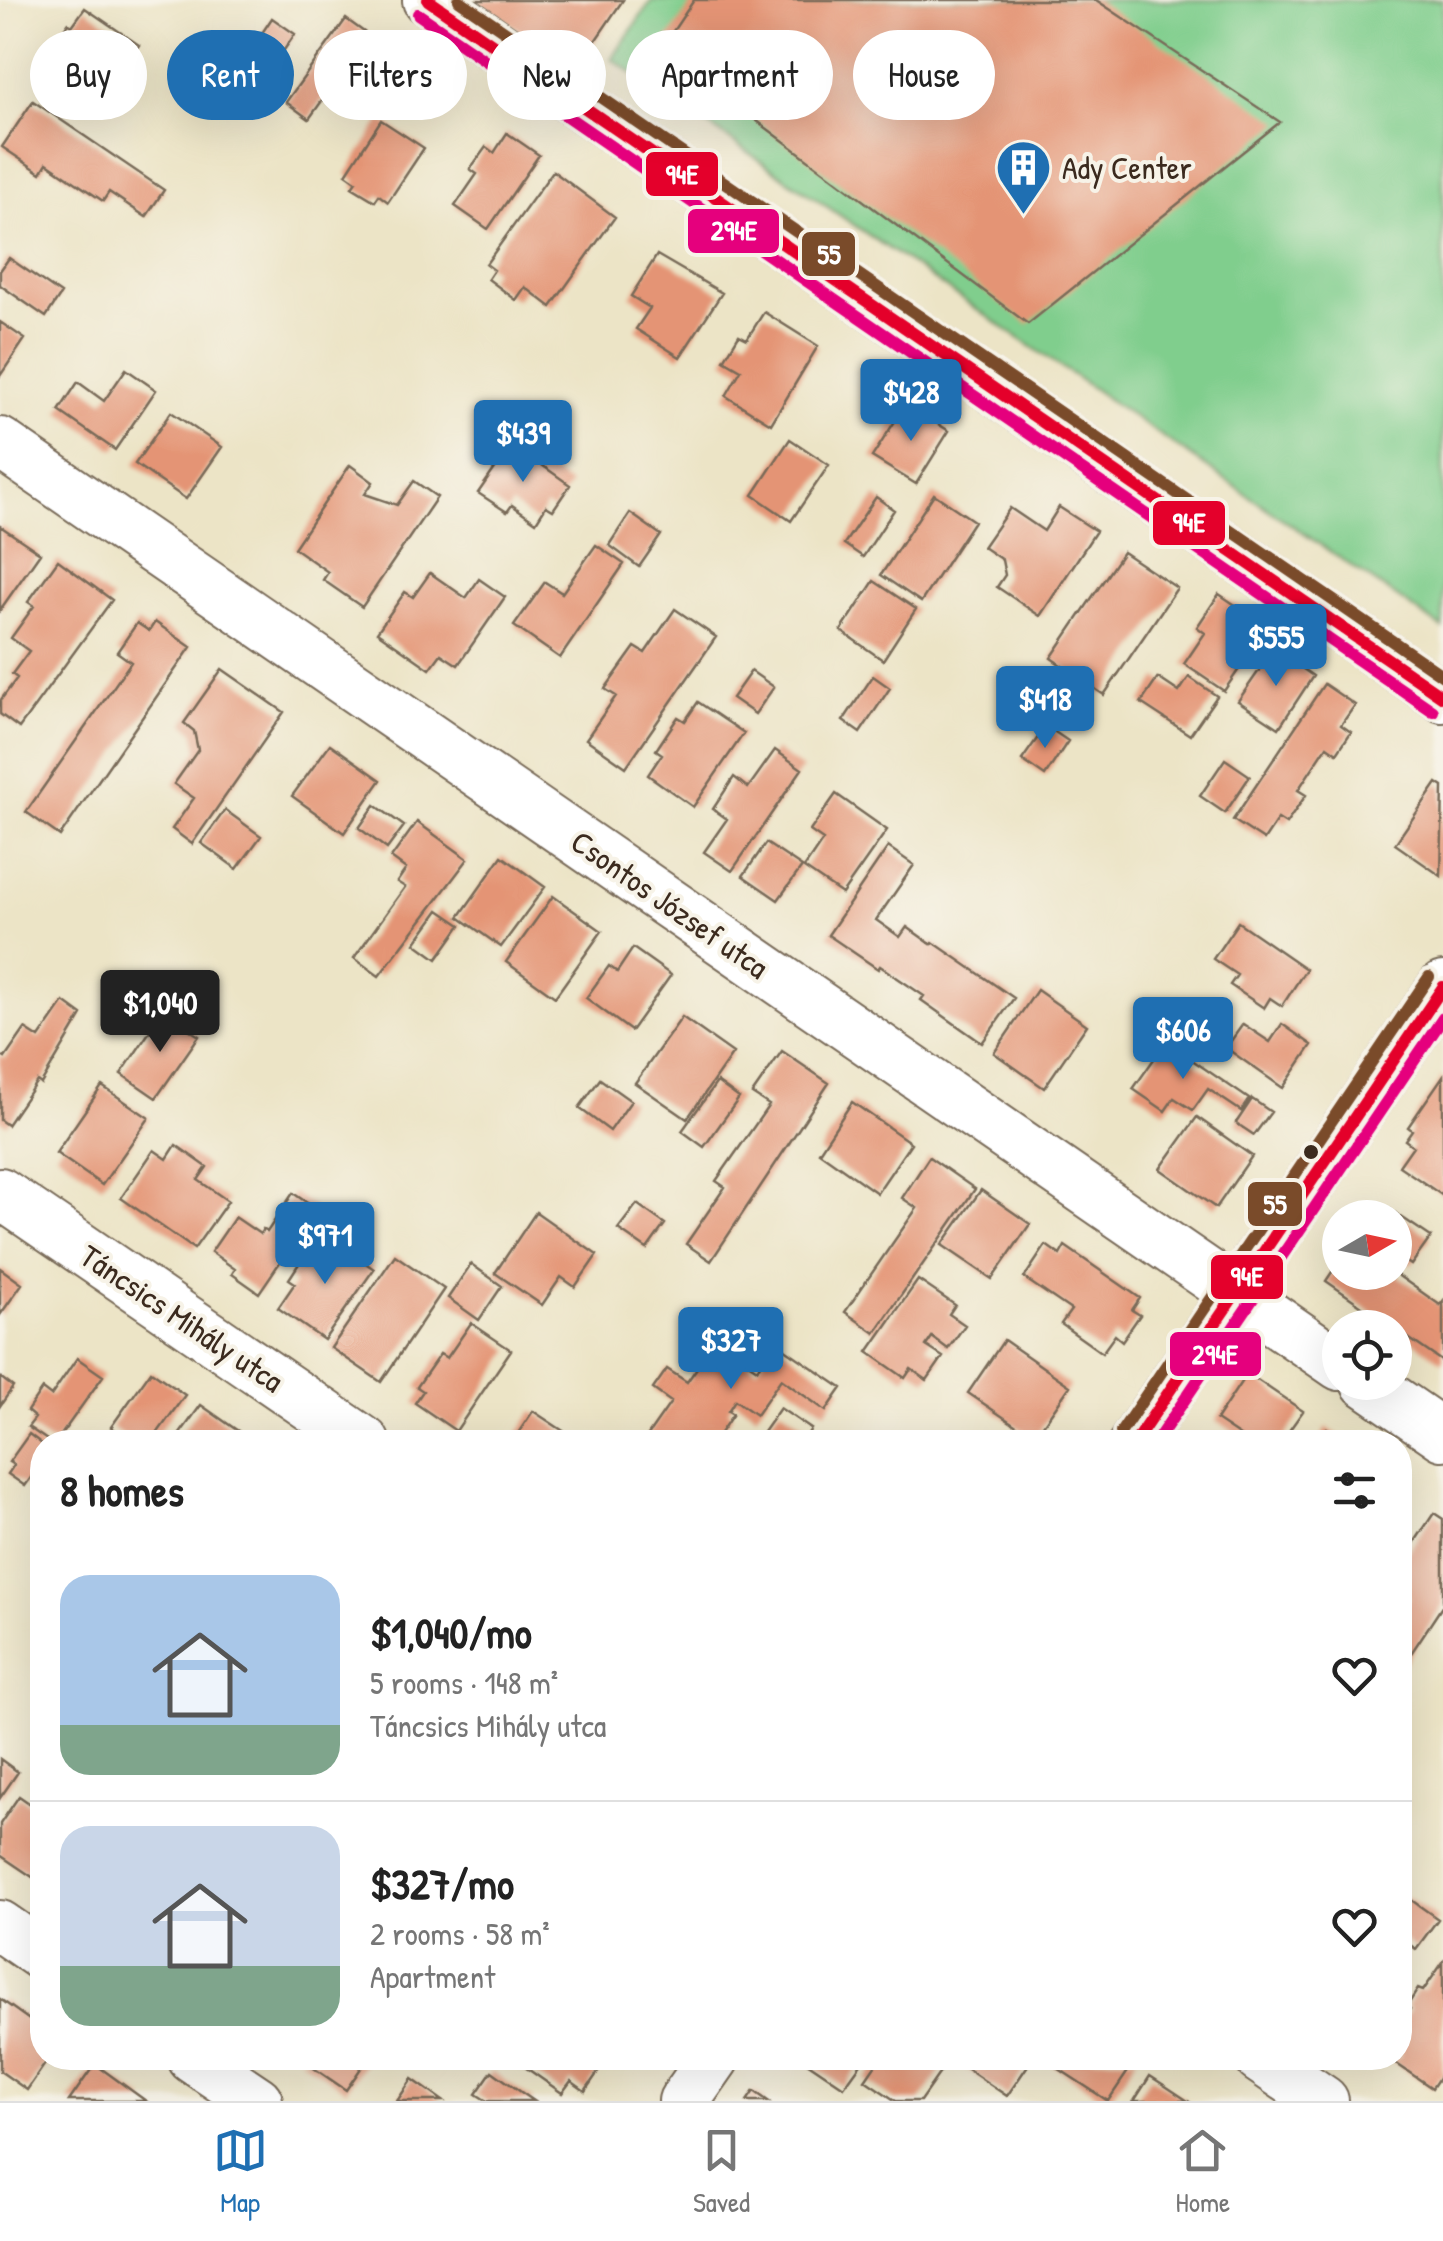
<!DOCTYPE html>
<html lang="en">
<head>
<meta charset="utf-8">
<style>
  :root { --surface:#fff; --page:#f2f2f2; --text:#222; --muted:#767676; --line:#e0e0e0; --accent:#1f6fb2 }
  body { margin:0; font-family:"Patrick Hand",sans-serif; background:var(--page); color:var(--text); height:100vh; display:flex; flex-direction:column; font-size:38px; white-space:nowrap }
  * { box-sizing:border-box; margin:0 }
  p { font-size:32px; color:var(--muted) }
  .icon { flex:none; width:55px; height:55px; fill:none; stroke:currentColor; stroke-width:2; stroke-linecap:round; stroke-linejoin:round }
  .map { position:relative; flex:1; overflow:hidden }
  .panel { position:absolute; left:30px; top:1430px; width:1382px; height:640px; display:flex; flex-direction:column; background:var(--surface); border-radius:40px; box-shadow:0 10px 40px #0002 }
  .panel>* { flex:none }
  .top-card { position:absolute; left:30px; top:30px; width:1385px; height:90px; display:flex; gap:20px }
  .needle { width:65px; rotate:81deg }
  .buttons { position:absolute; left:1322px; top:1200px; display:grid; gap:20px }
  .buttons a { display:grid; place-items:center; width:90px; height:90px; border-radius:50%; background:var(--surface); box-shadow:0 10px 40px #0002; font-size:50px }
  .price { position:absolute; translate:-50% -85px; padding:0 22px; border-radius:10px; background:var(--accent); color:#fff; font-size:32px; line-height:65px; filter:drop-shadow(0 2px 5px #0008) }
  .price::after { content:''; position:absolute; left:50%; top:60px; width:30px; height:22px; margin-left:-15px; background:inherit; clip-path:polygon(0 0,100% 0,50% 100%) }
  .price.selected { background:#222; color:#fff }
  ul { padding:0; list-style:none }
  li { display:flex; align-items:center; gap:30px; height:250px; padding:0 30px }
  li+li { border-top:2px solid var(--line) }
  li span { display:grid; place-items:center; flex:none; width:280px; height:200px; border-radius:30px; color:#555 }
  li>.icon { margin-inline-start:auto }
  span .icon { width:120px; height:120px; fill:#fffc; stroke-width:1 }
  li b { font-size:42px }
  h2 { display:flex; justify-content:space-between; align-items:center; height:120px; padding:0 30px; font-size:42px }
  .pill { padding:0 35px; border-radius:45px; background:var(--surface); box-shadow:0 10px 40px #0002; font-size:35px; line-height:90px }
  .pill.selected { background:var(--accent); color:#fff }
  .menu { display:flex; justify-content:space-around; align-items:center; height:140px; border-top:2px solid var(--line); background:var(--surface); font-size:28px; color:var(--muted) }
  .menu a { display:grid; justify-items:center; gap:5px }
  .menu .selected { color:var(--accent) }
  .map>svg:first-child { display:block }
  .green { fill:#80ce8d; stroke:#5e7c56; stroke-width:2.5 }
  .building { fill:#e49475 }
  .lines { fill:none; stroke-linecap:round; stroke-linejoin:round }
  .minor-casing { stroke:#796b59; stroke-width:54 }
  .minor { stroke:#fff; stroke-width:50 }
  .bus-1-casing { stroke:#f7f3e8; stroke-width:20 }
  .bus-2-casing { stroke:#f7f3e8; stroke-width:20 }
  .bus-3-casing { stroke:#f7f3e8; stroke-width:20 }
  .bus-1 { stroke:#e4002b; stroke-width:12 }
  .bus-2 { stroke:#e5007d; stroke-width:12 }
  .bus-3 { stroke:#7a4b2a; stroke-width:12 }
  .bus-dot { fill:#3b2a1e; stroke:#f7f3e8; stroke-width:4 }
  .labels { text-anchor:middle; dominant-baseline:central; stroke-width:8; stroke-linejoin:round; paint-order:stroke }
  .poi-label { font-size:32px; fill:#3b2a1e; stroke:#f7f3e8; text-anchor:start }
  .street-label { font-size:32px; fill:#3b2a1e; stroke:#f7f3e8 }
  .line-badge { stroke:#f7f3e8; stroke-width:4 }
  .badge-label { font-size:28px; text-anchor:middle; font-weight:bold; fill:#fff }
</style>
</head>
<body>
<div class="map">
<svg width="1443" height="2101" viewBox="0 0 1443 2101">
  <rect width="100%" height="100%" fill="#f7f3e8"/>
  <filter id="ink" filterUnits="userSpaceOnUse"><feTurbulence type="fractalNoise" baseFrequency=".01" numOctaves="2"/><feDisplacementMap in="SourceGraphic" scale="20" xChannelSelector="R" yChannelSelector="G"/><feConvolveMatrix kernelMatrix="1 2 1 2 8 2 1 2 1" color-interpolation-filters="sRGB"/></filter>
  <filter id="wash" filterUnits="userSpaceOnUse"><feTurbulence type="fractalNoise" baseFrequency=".0048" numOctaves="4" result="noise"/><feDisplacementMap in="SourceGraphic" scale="40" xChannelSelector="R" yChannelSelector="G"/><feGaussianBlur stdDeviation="2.25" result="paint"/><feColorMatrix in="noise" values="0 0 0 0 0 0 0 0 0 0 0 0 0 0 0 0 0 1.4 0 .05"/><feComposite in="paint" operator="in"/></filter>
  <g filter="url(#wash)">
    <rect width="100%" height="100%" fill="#ece4c6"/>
    <path class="green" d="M652,0H1443V629L612,59Z"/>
    <g id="blocks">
      <path class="building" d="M476,0H623L576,69Z
        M694,0H1096L1280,122L1028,324L661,49Z
        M85,8L139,45L109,89L50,49L68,23L72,26Z
        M272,18L295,34L256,91L234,75Z
        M346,19L389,50L348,105L329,91L309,119L286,102Z
        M33,101L164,190L146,217L109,192L103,201L47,163L41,173L2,147Z
        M381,120L424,148L388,202L379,195L375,201L352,187L356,181L346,174Z
        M507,133L539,155L488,229L455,206L477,174L470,169L486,147L494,153Z
        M553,171L615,217L551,307L525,287L516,300L488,279L494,270L486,264Z
        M657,255L722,293L680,357L636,329L650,308L631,296Z
        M9,258L61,294L46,317L0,285V271Z
        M764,312L818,346L771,424L726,396L741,370L724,360L739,335L747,339Z
        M0,322L25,339L0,376Z
        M126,369L156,390L115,450L59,411L78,382L104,401Z
        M906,404L949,431L916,484L872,457Z
        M171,412L222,447L186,499L135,464Z
        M790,439L829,465L791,521L753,495Z
        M512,444L570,485L553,510L546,506L536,522L512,505L507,512L478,493Z
        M350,465L373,482L365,494L397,505L414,481L437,497L362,607L323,580L328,572L294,548Z
        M934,494L974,521L921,602L881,575Z
        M876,497L894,510L863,557L844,544Z
        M1059,507L1096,531L1040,616L997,587L1005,575L1002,560L983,547L1010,508L1044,531Z
        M630,513L661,535L639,567L609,545Z
        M0,526L40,553L0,610Z
        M596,545L624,564L560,658L514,626L545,582L562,593Z
        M1123,552L1177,588L1104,695L1051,658Z
        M58,560L112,600L19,728L0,714V701L17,678L12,674L29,651L11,638L34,606L28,602Z
        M430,573L466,598L479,579L505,597L458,665L441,654L430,669L377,632L405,592L413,597Z
        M874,581L916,609L883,660L841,631Z
        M1219,594L1268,627L1224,691L1184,664L1205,633L1197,627Z
        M675,609L716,637L626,767L586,739L616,696L605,689L635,647L645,653Z
        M155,622L191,647L60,836L26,812L131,662L117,652L137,623L149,631Z
        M1274,649L1313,676L1279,728L1238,701Z
        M222,669L284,712L192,844L172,829L194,798L174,784L198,750L194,731L184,723Z
        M751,671L774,687L755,714L732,698Z
        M873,676L890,688L860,733L843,721Z
        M1189,677L1217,696L1190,735L1141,703L1158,678L1179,692Z
        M1324,684L1355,705L1341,725L1351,732L1337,753L1327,746L1298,790L1306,795L1286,824L1278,819L1264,840L1233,820Z
        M698,702L744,733L693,807L648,775L662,754L656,750L678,717L685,721Z
        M1046,726L1068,741L1045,776L1022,760Z
        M330,744L381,780L344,833L292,796Z
        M775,750L802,769L732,871L704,852L727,819L713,809L734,777L748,788Z
        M1225,759L1250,776L1225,813L1200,796Z
        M1437,783L1443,787L1441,876L1395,844Z
        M836,794L887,830L842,894L804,868L823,840L810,831Z
        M375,805L404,826L387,849L359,828Z
        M225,810L261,836L237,869L201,843Z
        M417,822L468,859L379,976L354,958L405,887L397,882L406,869L391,858Z
        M766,843L802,867L778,900L743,876Z
        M888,847L914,865L876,920L900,937L907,927L931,944L933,942L1014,998L982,1043L921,1000L924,996L905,983L880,966L878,969L828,935Z
        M502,856L545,887L501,947L459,917Z
        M553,896L602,931L555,997L506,962Z
        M439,910L461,925L437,959L415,943Z
        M1238,922L1306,969L1282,1006L1270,998L1264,1008L1230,985L1237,975L1213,959Z
        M633,948L671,975L631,1031L586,998L609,966L617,972Z
        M1037,990L1087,1025L1044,1088L994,1053Z
        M64,1002L82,1015L41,1084L37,1081L7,1125L0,1120V1055L5,1058L25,1029L39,1038Z
        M163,1012L199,1036L156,1098L121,1074Z
        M1190,1013L1213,1030L1194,1057L1171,1041Z
        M682,1017L733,1053L687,1119L635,1083Z
        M1243,1024L1270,1042L1282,1024L1312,1045L1283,1088L1226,1048Z
        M1166,1042L1249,1099L1241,1111L1208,1089L1193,1110L1174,1098L1165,1111L1133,1089Z
        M782,1051L829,1083L711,1261L686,1244L725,1187L716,1181L769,1105L752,1094Z
        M1443,1076V1196L1399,1166L1413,1146L1405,1140L1412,1130L1408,1127Z
        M600,1079L631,1101L610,1131L579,1108Z
        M717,1082L739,1098L704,1147L682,1131Z
        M102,1086L149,1118L102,1185L56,1153Z
        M1252,1099L1271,1112L1254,1135L1236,1123Z
        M852,1102L911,1143L877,1193L819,1152Z
        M1197,1117L1252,1156L1216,1208L1160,1169Z
        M176,1145L207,1167L198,1180L228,1201L194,1249L121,1198L154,1150L167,1159Z
        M929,1157L975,1189L875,1333L845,1312L917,1208L902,1198Z
        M981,1190L1030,1224L992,1279L942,1245Z
        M293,1193L316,1209L259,1293L232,1274L235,1269L211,1252L235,1217L260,1234L263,1229L267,1232Z
        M637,1204L665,1224L647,1249L618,1229Z
        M1388,1208L1431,1237L1411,1265L1395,1254V1218H1381Z
        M536,1212L597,1255L575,1287L561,1277L542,1305L495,1273Z
        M327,1236L374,1269L324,1340L278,1308L295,1283L289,1279L302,1259L308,1263Z
        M1046,1245L1060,1255L1065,1246L1140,1298L1132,1310L1140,1315L1122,1341L1115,1335L1102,1353L1061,1324L1071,1310L1024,1278Z
        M395,1255L444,1289L381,1382L331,1348Z
        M1340,1260V1272H1393L1440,1305L1443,1301V1362L1326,1281Z
        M471,1264L502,1286L479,1320L448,1298Z
        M0,1268L22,1284L0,1315Z
        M918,1280L955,1305L949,1314L965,1325L948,1349L932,1337L926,1346L943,1357L927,1380L911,1369L905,1378L868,1352Z
        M471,1323L511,1350L456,1431L415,1403L423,1391L417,1387L440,1354L447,1358Z
        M1004,1340L1070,1386L1034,1438L968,1393Z
        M716,1341L757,1369L775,1342L842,1388L826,1411L781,1379L756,1415L735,1400L728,1411L733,1414L714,1442H643L671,1402L653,1389L667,1369L687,1382Z
        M77,1358L103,1376L56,1442H50L28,1427L35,1418L27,1411L42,1389L51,1396Z
        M151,1371L185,1395L151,1442H133L111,1427Z
        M1247,1373L1303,1411L1281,1442H1249L1216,1420Z
        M0,1377L13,1387L0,1406Z
        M201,1405L248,1438L244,1442H174Z
        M780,1408L811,1429L802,1442H756Z
        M533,1411L580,1442H512Z
        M1327,1428L1349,1442H1318Z
        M29,1434L42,1444V1462L25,1486L8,1474L14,1465L9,1462Z
        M1434,1513L1443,1519V1605L1404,1664L1400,1661V1612L1410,1597L1400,1590V1564Z
        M0,1759L18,1772L0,1798Z
        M19,1796L42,1812V1866L34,1878L0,1855V1824Z
        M1407,1897L1438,1919L1416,1949L1400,1938V1906Z
        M1443,1962V2077L1440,2076L1432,2088L1388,2058H1400V2024L1410,2009L1407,2006L1418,1989L1423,1991Z
        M0,1999L42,2029V2058H49L27,2090L0,2071Z
        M299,2058H368L346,2090Z
        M512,2058H608L585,2091L571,2081L562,2093Z
        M801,2058H865L844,2087Z
        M880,2058H942L948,2061L920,2101H896L865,2080Z
        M957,2058H1033L1007,2096L955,2061Z
        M1058,2058H1137L1108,2101L1053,2065Z
        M95,2064L146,2101H69Z
        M492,2071L521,2092L534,2101H487L476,2094Z
        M1150,2076L1167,2087L1188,2101H1134Z
        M412,2079L443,2101H397Z
        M754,2091L768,2101H747Z"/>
    </g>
  </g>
  <g filter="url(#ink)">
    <use href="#blocks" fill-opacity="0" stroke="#796b59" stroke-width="2.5"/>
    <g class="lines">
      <defs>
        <path id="minor" d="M428,0L1443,697
          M0,443L1340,1365
          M0,1193L364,1442
          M1366,1382L1443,1435
          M1135,1442L1443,987
          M0,1926L42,1955
          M193,2058L257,2101
          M1260,2058L1323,2101
          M684,2101L714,2058"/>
      </defs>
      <use href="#minor" class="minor-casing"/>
      <use href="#minor" class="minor"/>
      <defs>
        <path id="bus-1" d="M428,0L1443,697
          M1135,1442L1443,987"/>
        <path id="bus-2" d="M418,14L1433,711
          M1156,1442L1443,1018"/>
        <path id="bus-3" d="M459,0L1443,676
          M1121,1432L1429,977"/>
      </defs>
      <use href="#bus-1" class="bus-1-casing"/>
      <use href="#bus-2" class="bus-2-casing"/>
      <use href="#bus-3" class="bus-3-casing"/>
      <use href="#bus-1" class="bus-1"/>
      <use href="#bus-2" class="bus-2"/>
      <use href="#bus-3" class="bus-3"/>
    </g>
  </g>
  <defs>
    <symbol id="building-pin" viewBox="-11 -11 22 30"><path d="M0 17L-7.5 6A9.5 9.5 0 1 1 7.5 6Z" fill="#1f6fb2" stroke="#f7f3e8"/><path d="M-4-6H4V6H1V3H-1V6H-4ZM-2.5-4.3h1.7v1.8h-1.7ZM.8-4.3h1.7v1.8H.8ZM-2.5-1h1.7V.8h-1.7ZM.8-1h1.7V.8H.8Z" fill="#fff"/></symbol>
  </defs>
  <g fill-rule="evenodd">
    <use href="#building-pin" x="992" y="136" width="63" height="86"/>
  </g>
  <circle class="bus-dot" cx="1311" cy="1152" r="9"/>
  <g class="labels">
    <g class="poi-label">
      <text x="1062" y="167">Ady Center</text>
    </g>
    <g class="street-label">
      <text transform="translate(670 904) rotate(35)">Csontos József utca</text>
      <text transform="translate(182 1318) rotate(34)">Táncsics Mihály utca</text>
    </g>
  </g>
  <g class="line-badge">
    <rect x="644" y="150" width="76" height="48" rx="10" fill="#e4002b"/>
    <rect x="686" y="207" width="95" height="48" rx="10" fill="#e5007d"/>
    <rect x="800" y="230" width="57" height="48" rx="10" fill="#7a4b2a"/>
    <rect x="1151" y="499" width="76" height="48" rx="10" fill="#e4002b"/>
    <rect x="1246" y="1180" width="58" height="48" rx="10" fill="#7a4b2a"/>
    <rect x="1209" y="1253" width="76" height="48" rx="10" fill="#e4002b"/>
    <rect x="1168" y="1330" width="95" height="48" rx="10" fill="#e5007d"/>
  </g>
  <g class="badge-label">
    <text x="682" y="184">94E</text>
    <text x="734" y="240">294E</text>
    <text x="829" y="264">55</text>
    <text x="1189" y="532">94E</text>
    <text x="1275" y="1214">55</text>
    <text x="1247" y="1286">94E</text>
    <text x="1215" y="1364">294E</text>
  </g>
</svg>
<div class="buttons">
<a><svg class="needle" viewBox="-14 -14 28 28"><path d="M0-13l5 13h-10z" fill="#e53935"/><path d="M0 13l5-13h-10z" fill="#767676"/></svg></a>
<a><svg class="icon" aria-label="locate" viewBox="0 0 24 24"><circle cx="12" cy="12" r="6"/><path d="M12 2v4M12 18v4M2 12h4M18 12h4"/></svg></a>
</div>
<b class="price" style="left:911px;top:444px">$428</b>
<b class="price" style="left:523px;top:485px">$439</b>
<b class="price" style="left:1276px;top:689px">$555</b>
<b class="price" style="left:1045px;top:751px">$418</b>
<b class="price selected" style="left:160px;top:1055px">$1,040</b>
<b class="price" style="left:1183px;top:1082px">$606</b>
<b class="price" style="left:325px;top:1287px">$971</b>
<b class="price" style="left:731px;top:1392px">$327</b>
<div class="top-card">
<a class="pill">Buy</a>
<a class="pill selected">Rent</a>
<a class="pill">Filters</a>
<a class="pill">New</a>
<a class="pill">Apartment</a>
<a class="pill">House</a>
</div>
<section class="panel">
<h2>8 homes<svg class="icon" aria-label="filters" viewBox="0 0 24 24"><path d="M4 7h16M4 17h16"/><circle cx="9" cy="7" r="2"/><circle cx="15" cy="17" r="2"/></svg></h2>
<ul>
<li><span style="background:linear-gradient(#a9c7e8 75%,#7fa58c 0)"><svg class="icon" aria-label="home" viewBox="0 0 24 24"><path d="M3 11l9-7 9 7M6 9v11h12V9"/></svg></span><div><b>$1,040/mo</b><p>5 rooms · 148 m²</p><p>Táncsics Mihály utca</p></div><svg class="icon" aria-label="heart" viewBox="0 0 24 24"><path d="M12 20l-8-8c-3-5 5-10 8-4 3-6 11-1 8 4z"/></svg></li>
<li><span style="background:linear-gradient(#c9d6e8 70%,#7fa58c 0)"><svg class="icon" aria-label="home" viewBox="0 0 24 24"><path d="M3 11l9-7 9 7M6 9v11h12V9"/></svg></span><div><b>$327/mo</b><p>2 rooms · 58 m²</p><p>Apartment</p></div><svg class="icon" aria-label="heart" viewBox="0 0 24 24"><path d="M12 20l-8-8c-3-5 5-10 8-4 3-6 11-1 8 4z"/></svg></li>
</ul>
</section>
</div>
<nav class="menu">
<a class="selected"><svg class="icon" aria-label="map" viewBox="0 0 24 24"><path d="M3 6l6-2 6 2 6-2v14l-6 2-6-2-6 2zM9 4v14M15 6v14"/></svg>Map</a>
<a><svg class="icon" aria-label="saved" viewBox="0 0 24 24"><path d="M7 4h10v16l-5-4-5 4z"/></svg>Saved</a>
<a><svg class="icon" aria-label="home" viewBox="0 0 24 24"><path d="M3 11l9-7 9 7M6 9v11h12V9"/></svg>Home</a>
</nav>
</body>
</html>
